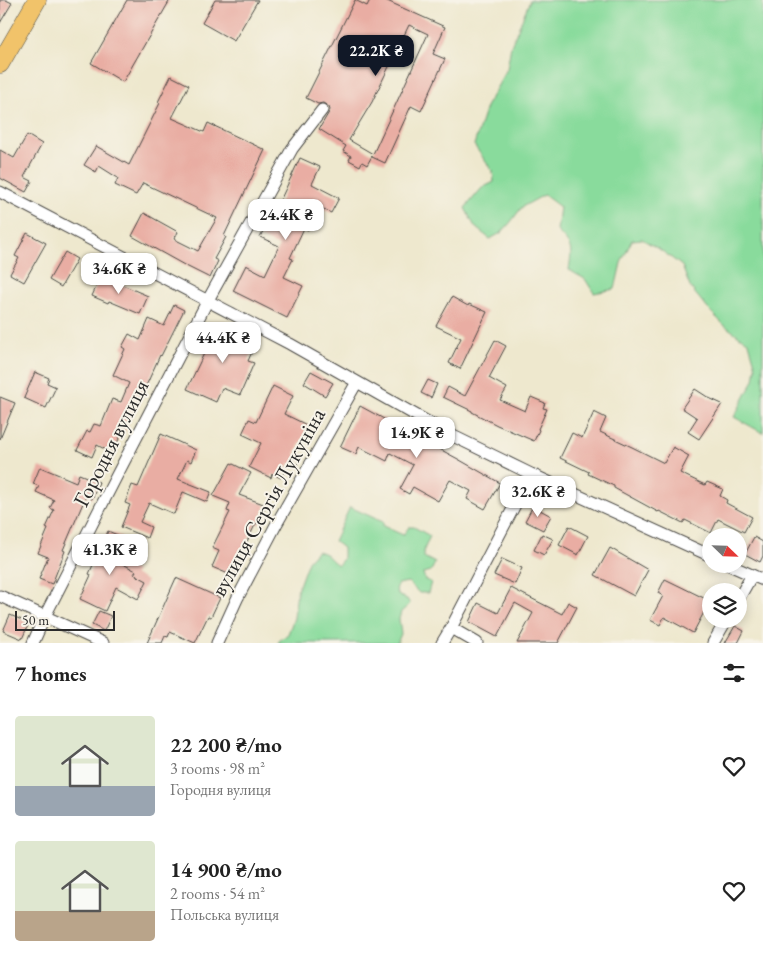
<!DOCTYPE html>
<html lang="en">
<head>
<meta charset="utf-8">
<style>
  :root { --surface:#fff; --page:#f2f2f2; --text:#222; --muted:#767676; --accent:#111827 }
  body { margin:0; font-family:"EB Garamond",serif; background:var(--page); color:var(--text); height:100vh; display:flex; flex-direction:column; font-size:19px; white-space:nowrap }
  * { box-sizing:border-box; margin:0 }
  p { font-size:16px; color:var(--muted) }
  .icon { flex:none; width:28px; height:28px; fill:none; stroke:currentColor; stroke-width:2; stroke-linecap:round; stroke-linejoin:round }
  .map { position:relative; height:643px; overflow:hidden }
  .side { display:flex; flex-direction:column; background:var(--surface); flex:1 }
  .side>* { flex:none }
  .needle { width:32px; rotate:113deg }
  .tools { position:absolute; left:702px; top:528px; display:grid; gap:10px }
  .tools a { display:grid; place-items:center; width:45px; height:45px; border-radius:50%; background:var(--surface); box-shadow:0 2px 12px #0003; font-size:25px }
  .scale { position:absolute; left:15px; bottom:12px; width:100px; box-sizing:border-box; padding-left:5px; border:2px solid #2b2b2b; border-top:0; font-size:14px; line-height:18px; white-space:nowrap; color:#2b2b2b; -webkit-text-stroke:4px #f7f3e8; paint-order:stroke }
  .price { position:absolute; translate:-50% -42px; padding:0 11px; border-radius:10px; background:#fff; color:#222; font-size:16px; line-height:32px; filter:drop-shadow(0 1px 2px #0008) }
  .price::after { content:''; position:absolute; left:50%; top:30px; width:15px; height:11px; margin-left:-8px; background:inherit; clip-path:polygon(0 0,100% 0,50% 100%) }
  .price.active { background:var(--accent); color:#fff }
  ul { padding:0; list-style:none }
  li { display:flex; align-items:center; gap:15px; height:125px; padding:0 15px }
  li span { display:grid; place-items:center; flex:none; width:140px; height:100px; border-radius:5px; color:#555 }
  li>.icon { margin-inline-start:auto }
  span .icon { width:60px; height:60px; fill:#fffc; stroke-width:1 }
  li b { font-size:21px }
  h2 { display:flex; justify-content:space-between; align-items:center; height:60px; padding:0 15px; font-size:21px }
  .map>svg:first-child { display:block }
  .green { fill:#89db9c; stroke:#5a8364 }
  .building { fill:#e9ada3; fill-rule:evenodd }
  .lines { fill:none; stroke-linecap:round; stroke-linejoin:round }
  .street-casing { stroke:#484743; stroke-width:13 }
  .primary-casing { stroke:#484743; stroke-width:19 }
  .street { stroke:#fff; stroke-width:11 }
  .primary { stroke:#f1c36a; stroke-width:18 }
  .labels { text-anchor:middle; dominant-baseline:central; stroke-width:4; stroke-linejoin:round; paint-order:stroke }
  .street-label { font-size:22px; fill:#2b2b2b; stroke:#f7f3e8 }
</style>
</head>
<body>
<div class="map">
<svg width="763" height="643" viewBox="0 0 763 643">
  <rect width="100%" height="100%" fill="#f7f3e8"/>
  <filter id="ink" filterUnits="userSpaceOnUse"><feTurbulence type="fractalNoise" baseFrequency=".02" numOctaves="2"/><feDisplacementMap in="SourceGraphic" scale="10" xChannelSelector="R" yChannelSelector="G"/><feConvolveMatrix kernelMatrix="1 2 1 2 8 2 1 2 1" color-interpolation-filters="sRGB"/></filter>
  <filter id="wash" filterUnits="userSpaceOnUse"><feTurbulence type="fractalNoise" baseFrequency=".0096" numOctaves="4" result="noise"/><feDisplacementMap in="SourceGraphic" scale="20" xChannelSelector="R" yChannelSelector="G"/><feGaussianBlur stdDeviation="1.12" result="paint"/><feColorMatrix in="noise" values="0 0 0 0 0 0 0 0 0 0 0 0 0 0 0 0 0 1.4 0 .05"/><feComposite in="paint" operator="in"/></filter>
  <g filter="url(#wash)">
    <rect width="100%" height="100%" fill="#eee8ce"/>
    <path class="green" d="M530,0H763V433L734,417L754,380L756,367L749,343L724,325L708,309L690,287L682,266L665,253L642,239L632,240L621,263L615,289L594,293L585,279L569,270C572,248 573,247 557,231L560,207L544,195L522,207L510,223L501,233L490,239L475,227L465,208L482,188L494,182L493,172L474,145L486,107L507,69L511,46Z
      M350,507L383,522V526L403,535L409,527H414L430,536L423,552L424,557L435,563L431,571L423,573L425,580L431,582L428,593H419L408,582L398,584L396,590L399,596L407,599L410,604L401,612L399,619L401,634L397,643H278L279,641L288,634L294,618L297,591L308,561L317,551C330,554 327,558 338,565L343,559V548L334,541Z"/>
    <g id="blocks">
      <path class="building" d="M0,0H6L12,3L0,23Z
        M127,0H170L123,82L91,63Z
        M215,0H258L234,41L202,23Z
        M355,0L367,6L370,0H385L445,27L433,54L445,59L421,111L411,106L385,163L372,157V156L367,165L362,162L360,166L349,160L351,156L343,151L346,146L319,129L328,114L330,110L329,107L323,103L318,104L306,98ZM409,25L428,34L373,154L349,140L372,102Z
        M171,76L189,85L172,118L204,132L208,123L265,150L224,236L226,237L214,259L218,261L210,278L186,266L132,236L144,213L178,232L174,239L198,251L217,218L143,183L136,195L115,185L118,178L99,166L96,172L84,165L96,146L129,165L160,103L158,102Z
        M27,135L42,144L24,177L32,181L26,192L0,178V150L14,158Z
        M300,158L320,167L312,184L339,198L331,213L319,207L308,230L304,228L290,258L293,259L284,277L303,286L287,318L233,291L246,265L265,275L279,246L260,237L270,217L272,218Z
        M27,233L46,243L24,282L10,274L19,258L15,256Z
        M65,252L77,259L61,287L49,280Z
        M102,274L118,281V283L148,296L140,314L109,301L108,303L92,296Z
        M452,297L468,306L469,304L487,312L460,369L449,363L461,338L436,326Z
        M174,305L184,310L161,356L160,355L137,406L136,405L124,433H122L112,453L97,445L92,457L77,450L87,431L90,432L94,424L101,426L112,399L121,402L129,383L113,375L125,349L122,347L129,334L140,340L149,319L164,326Z
        M216,323L243,333L240,339L255,345L248,361L254,363L240,395L222,388L216,402L187,389L210,341L209,340Z
        M495,340L506,346L489,378L507,388L500,400L525,411L531,397L545,403L543,408L547,409L538,429L539,430L534,441L497,425L472,412V411L443,397L448,387L465,396Z
        M311,371L333,383L325,396L304,383Z
        M35,372L49,378L47,383L56,387L46,408L24,398Z
        M428,380L437,384L431,398L421,393Z
        M273,386L293,396L284,414L309,426L295,454L301,457L296,466L289,463L281,478L272,474L271,478L249,467L261,443L242,434L249,419L256,422Z
        M695,389L709,398L722,404L699,439L688,432L697,418L682,408Z
        M0,397L15,403L0,439Z
        M360,406L458,459L500,483L485,509L467,499L471,491L450,480L438,501L413,487L409,494L400,489L413,465L390,453L387,461L359,447L356,454L340,447Z
        M594,412L606,418L600,432L632,447L664,463L673,447L689,456L680,473L705,485L707,482L723,489L720,496L727,500L726,503L752,517L744,532L718,519L711,533L685,520L683,523L659,511L658,512L614,488V486L588,474L589,472L560,458L572,433L582,438Z
        M161,434L196,450L191,462L187,460L178,479L211,492L207,502L183,492L174,514L149,503L140,522L151,527L147,538L121,527L130,505L125,503L132,485L138,487Z
        M231,463L251,473L239,495L266,505L259,524L256,523L238,560L240,561L233,576L212,567L219,551L212,548L230,512L227,511L230,503L213,496Z
        M40,467L76,482L79,474L99,482L92,499L86,496L63,550L65,551L52,584L39,579L48,557L38,553L48,529L46,528L54,510L50,508L54,500L36,492L39,486L33,484Z
        M533,506L551,516L543,530L525,521Z
        M569,526L588,536L578,555L559,545Z
        M108,531L122,537L112,558L136,571L134,574L147,581L138,599L116,587L105,611L80,599L91,575L89,574Z
        M542,534L553,539L544,555L534,550Z
        M754,537L763,542V556L760,562L745,554Z
        M610,548L648,570L634,596L595,575Z
        M502,559L522,568L515,584L494,575Z
        M176,578L220,598L211,617L208,616L195,643L170,632L168,637L165,636L162,643H147Z
        M665,579L710,601L693,633L664,617L660,625L650,620L663,596L658,593Z
        M511,588L562,614L568,602L577,607L558,643H517L533,613L515,603L497,637L469,622L478,603L498,613Z
        M99,611L111,616L104,631L92,625Z
        M10,615L29,623L22,639L3,631Z
        M735,626L744,631L738,643H725Z"/>
    </g>
  </g>
  <g filter="url(#ink)">
    <use href="#blocks" fill-opacity="0" stroke="#484743" stroke-width="1"/>
    <g class="lines">
      <defs>
        <path id="street" d="M0,192L290,344L449,434L531,474L711,556
          M727,564L763,580
          M0,596L103,643
          M739,598L752,575
          M451,628L477,643
          M33,643L45,616L116,477L208,300L292,149L322,110
          M217,643L237,599L277,523L357,382
          M442,643L451,628L531,474
          M713,643L727,619"/>
        <path id="primary" d="M0,64L37,0"/>
      </defs>
      <use href="#street" class="street-casing"/>
      <use href="#primary" class="primary-casing"/>
      <use href="#street" class="street"/>
      <use href="#primary" class="primary"/>
    </g>
  </g>
  <g class="labels">
    <g class="street-label">
      <text transform="translate(111 443) rotate(-63)">Городня вулиця</text>
      <text transform="translate(268 502) rotate(-61)">вулиця Сергія Лукуніна</text>
    </g>
  </g>
</svg>
<div class="tools">
<a><svg class="needle" viewBox="-14 -14 28 28"><path d="M0-13l5 13h-10z" fill="#e53935"/><path d="M0 13l5-13h-10z" fill="#767676"/></svg></a>
<a><svg class="icon" aria-label="layers" viewBox="0 0 24 24"><path d="M12 4l9 5-9 5-9-5zM3 14l9 5 9-5"/></svg></a>
</div>
<div class="scale">50 m</div>
<b class="price active" style="left:376px;top:77px">22.2K ₴</b>
<b class="price" style="left:286px;top:241px">24.4K ₴</b>
<b class="price" style="left:119px;top:295px">34.6K ₴</b>
<b class="price" style="left:223px;top:364px">44.4K ₴</b>
<b class="price" style="left:417px;top:459px">14.9K ₴</b>
<b class="price" style="left:538px;top:518px">32.6K ₴</b>
<b class="price" style="left:110px;top:576px">41.3K ₴</b>
</div>
<section class="side">
<h2>7 homes<svg class="icon" aria-label="filters" viewBox="0 0 24 24"><path d="M4 7h16M4 17h16"/><circle cx="9" cy="7" r="2"/><circle cx="15" cy="17" r="2"/></svg></h2>
<ul>
<li><span style="background:linear-gradient(#dfe7d0 70%,#9aa5b1 0)"><svg class="icon" aria-label="home" viewBox="0 0 24 24"><path d="M3 11l9-7 9 7M6 9v11h12V9"/></svg></span><div><b>22 200 ₴/mo</b><p>3 rooms · 98 m²</p><p>Городня вулиця</p></div><svg class="icon" aria-label="heart" viewBox="0 0 24 24"><path d="M12 20l-8-8c-3-5 5-10 8-4 3-6 11-1 8 4z"/></svg></li>
<li><span style="background:linear-gradient(#dfe7d0 70%,#b9a48a 0)"><svg class="icon" aria-label="home" viewBox="0 0 24 24"><path d="M3 11l9-7 9 7M6 9v11h12V9"/></svg></span><div><b>14 900 ₴/mo</b><p>2 rooms · 54 m²</p><p>Польська вулиця</p></div><svg class="icon" aria-label="heart" viewBox="0 0 24 24"><path d="M12 20l-8-8c-3-5 5-10 8-4 3-6 11-1 8 4z"/></svg></li>
</ul>
</section>
</body>
</html>
